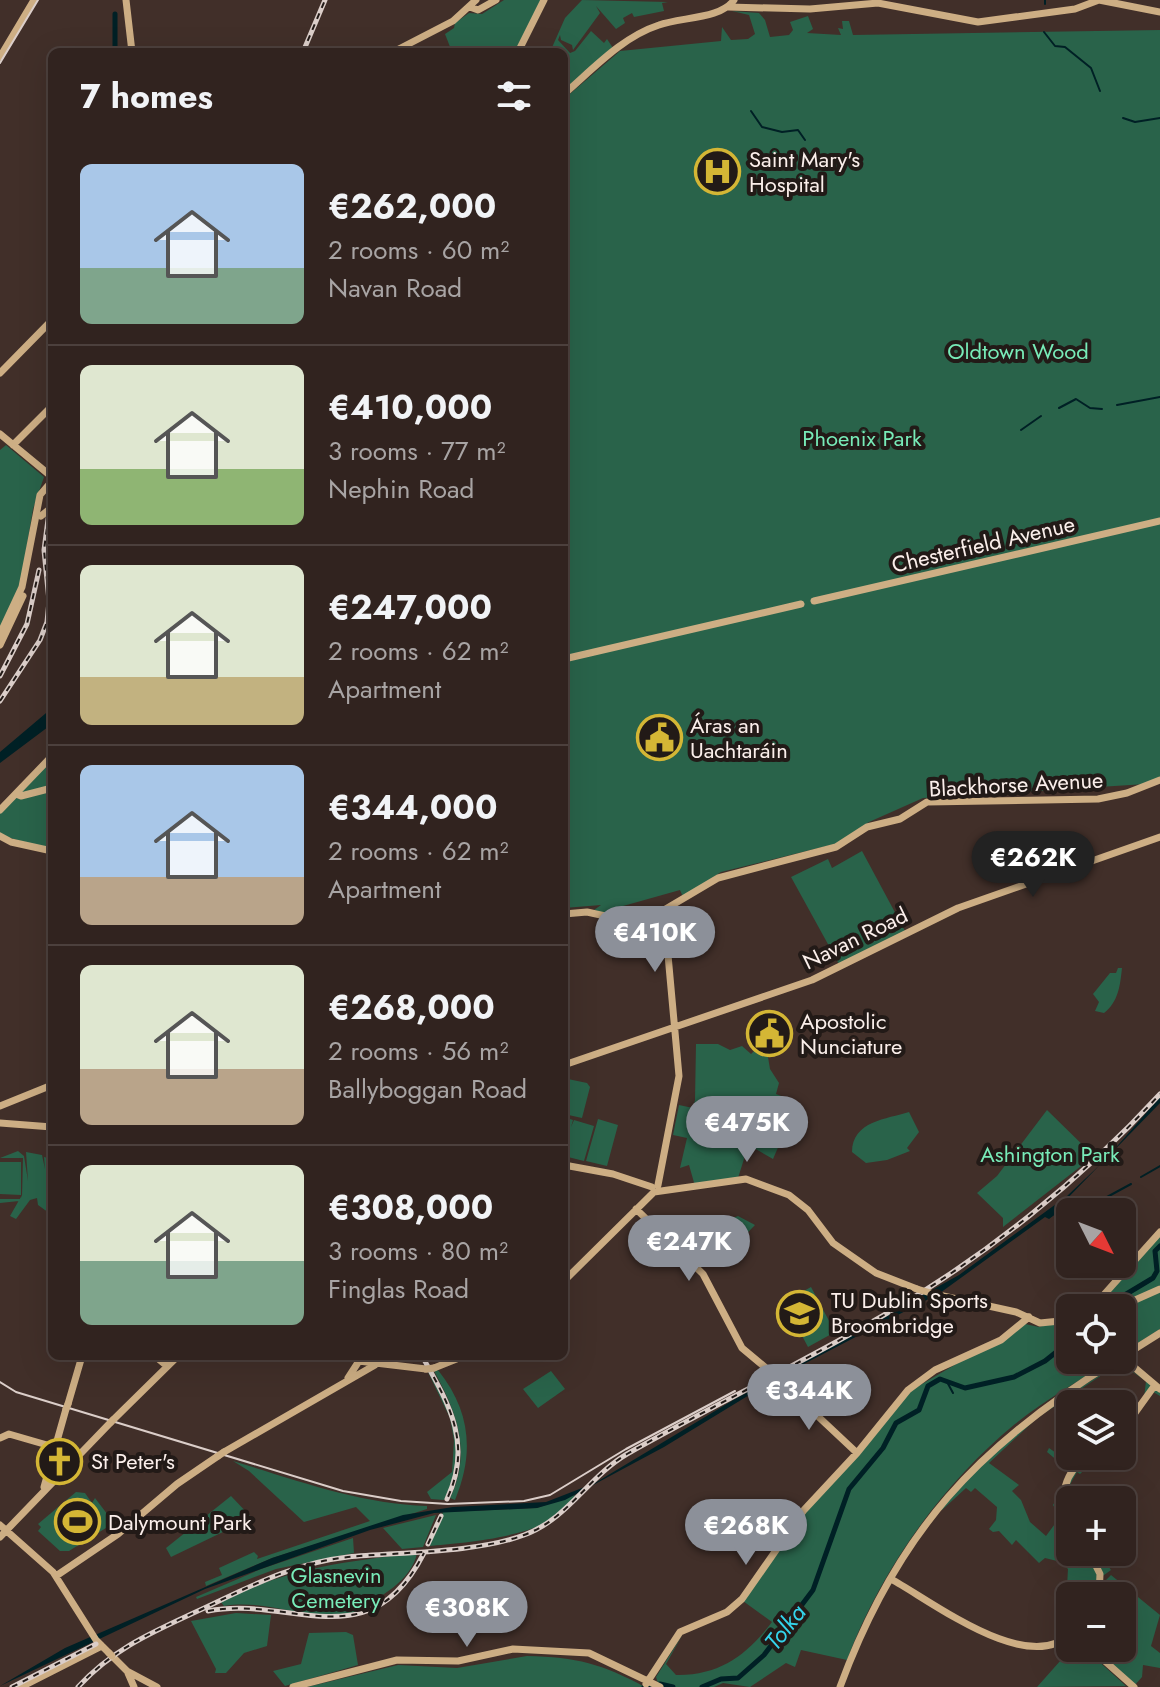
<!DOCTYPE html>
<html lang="en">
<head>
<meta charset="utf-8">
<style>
  :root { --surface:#31231f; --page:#392b28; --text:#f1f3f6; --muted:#a8a4a4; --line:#4c403d; --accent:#8c9099 }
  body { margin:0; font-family:Jost,sans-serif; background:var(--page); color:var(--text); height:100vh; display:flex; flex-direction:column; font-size:30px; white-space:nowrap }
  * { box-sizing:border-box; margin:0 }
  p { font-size:26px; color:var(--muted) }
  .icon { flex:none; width:44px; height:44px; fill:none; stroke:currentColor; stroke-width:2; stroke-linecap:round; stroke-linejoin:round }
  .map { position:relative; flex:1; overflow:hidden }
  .drawer { position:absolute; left:48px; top:48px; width:520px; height:1312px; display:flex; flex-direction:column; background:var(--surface); border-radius:12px; box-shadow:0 8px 32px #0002,0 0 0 2px var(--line) }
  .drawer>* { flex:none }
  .needle { width:52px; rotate:132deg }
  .controls { position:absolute; left:1056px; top:1198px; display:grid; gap:16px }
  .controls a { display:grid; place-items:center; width:80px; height:80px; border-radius:12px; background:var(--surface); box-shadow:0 8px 32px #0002,0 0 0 2px var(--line); font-size:40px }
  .price { position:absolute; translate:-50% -68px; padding:0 18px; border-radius:28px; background:var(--accent); color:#fff; font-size:26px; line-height:52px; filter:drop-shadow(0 2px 4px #0008) }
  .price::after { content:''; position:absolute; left:50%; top:48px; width:24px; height:18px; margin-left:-12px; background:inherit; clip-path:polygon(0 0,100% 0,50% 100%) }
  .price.on { background:#222; color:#fff }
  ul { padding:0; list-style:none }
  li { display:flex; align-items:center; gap:24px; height:200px; padding:0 32px }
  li+li { border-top:2px solid var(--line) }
  li span { display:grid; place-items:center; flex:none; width:224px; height:160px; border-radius:12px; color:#555 }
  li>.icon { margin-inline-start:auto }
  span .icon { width:96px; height:96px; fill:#fffc; stroke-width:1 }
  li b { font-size:34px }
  h2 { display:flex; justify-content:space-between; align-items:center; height:96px; padding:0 32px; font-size:34px }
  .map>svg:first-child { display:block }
  .green { fill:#29634a }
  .water { fill:#002025 }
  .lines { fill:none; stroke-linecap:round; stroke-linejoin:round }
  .stream { stroke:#002025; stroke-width:2 }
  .river { stroke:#002025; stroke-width:5 }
  .secondary { stroke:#cdae84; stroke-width:7 }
  .tram { stroke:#dbcec9; stroke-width:2 }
  .rail-casing { stroke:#dbcec9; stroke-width:5 }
  .rail { stroke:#221a17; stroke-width:2; stroke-dasharray:6; stroke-linecap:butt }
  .secondary-bridge { stroke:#cdae84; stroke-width:7 }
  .labels { text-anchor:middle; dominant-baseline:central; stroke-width:8; stroke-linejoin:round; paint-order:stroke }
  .poi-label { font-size:22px; fill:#fbefeb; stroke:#221a17; text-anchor:start }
  .park-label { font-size:22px; fill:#78ebb8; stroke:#221a17 }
  .street-label { font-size:22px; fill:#fbefeb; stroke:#221a17 }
  .water-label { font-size:24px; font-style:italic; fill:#34d4ec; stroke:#221a17 }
</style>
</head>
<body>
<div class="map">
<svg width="1160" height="1687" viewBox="0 0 1160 1687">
  <rect width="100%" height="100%" fill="#412f29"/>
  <path class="green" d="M504,0H541L516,52H452L445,34L454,28L455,23L469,13L482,14Z
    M582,0L668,2L662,3L664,11L634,17L632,13L623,18L625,23L616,29L596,6L600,13L573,50L572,45L561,40L560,35L558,40L570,53L575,51L591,31L604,43L607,39L613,48L564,90V52H550L565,18Z
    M732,11L759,13L765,20L770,37L789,35L793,30L790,22L808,16L813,29L807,33L841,35L838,28L843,29L842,21H849L853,35L1160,30V778L1146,784L923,798L869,822L835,844L721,872L683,897L680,890L616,908L613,916L594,910L601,905L564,908V99L620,51L721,41L722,27L731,40L748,39L755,34L749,15Z
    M6,445L44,477L33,509L20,587L0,629V450Z
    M52,760V850L0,835V810Z
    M862,851L905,931L840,966L791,877L828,859L832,868Z
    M1118,968H1122C1120,987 1118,1002 1104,1013L1095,1011L1099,1002L1093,994L1110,973H1116Z
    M696,1044H718L730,1050L742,1046L751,1054L756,1049L762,1053L767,1051L770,1069L779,1083L776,1094L784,1097L783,1113L767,1114V1124L780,1143L773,1159L752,1147L751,1138L742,1137L744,1159L738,1178L695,1186L689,1165L680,1168L687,1138L673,1135L679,1105L693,1108L695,1100Z
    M568,1079L587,1083L590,1087L582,1118L564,1114Z
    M1047,1110L1094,1156L1003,1227V1218L977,1193L997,1176Z
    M909,1112L919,1132L907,1148L910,1151L887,1160L866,1163L852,1152C852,1121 887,1119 909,1112Z
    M564,1117L573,1120L571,1127L574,1120L594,1126L584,1161L564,1156V1140L565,1149L568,1140L564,1138Z
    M598,1119L618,1125L607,1166L586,1161Z
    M18,1151L24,1156L28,1181L26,1152L42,1155L45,1169L44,1157L52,1159V1215L38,1205L37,1198L30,1200L16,1219L10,1216L26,1188L19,1201L0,1203V1199H20L22,1196L23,1158H0Z
    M0,1162H21V1195L0,1194Z
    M738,1216L755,1225L729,1252C717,1238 719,1222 738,1216Z
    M1160,1235V1287L1111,1308H1096Z
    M811,1287L835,1332L808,1347L784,1302Z
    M1160,1292V1329L1122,1353V1308Z
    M1054,1323H1070V1360H1111C1079,1381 1045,1400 1015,1424C942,1484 880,1571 847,1660L801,1650L795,1667L786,1663L750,1687L723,1683L714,1687H666L658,1683L656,1677L683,1634L666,1664L676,1675C720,1676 748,1654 772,1622L743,1601L807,1509L910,1391L1025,1324L1039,1327Z
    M1119,1363L1160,1389V1396L1150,1390L1144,1398L1146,1381L1128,1369L1121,1374L1111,1369L1037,1418L989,1463L1019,1485L1012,1491L1021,1500L1030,1522L1046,1536L1060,1517L1053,1505L1071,1472L1047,1452L1049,1448L1063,1458H1071L1076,1465L1089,1456H1099L1080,1474L1077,1472L1063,1497L1070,1523V1552H1098L1111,1570L1100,1578L1099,1596H1070V1606L1066,1604L1068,1569L1061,1562L1045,1558L1039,1563L1016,1540L1012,1545L999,1531L993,1532L989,1529L996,1520L997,1507L975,1488L971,1492L966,1488L942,1510V1507L1012,1431Z
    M438,1370C470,1410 475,1452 455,1500L450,1498C472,1452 457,1413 434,1371Z
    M551,1371L565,1389L538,1408L523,1389Z
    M428,1372C433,1376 437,1385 441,1392C461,1427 463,1463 444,1500L431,1499L427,1492L452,1472L454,1440L450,1418Z
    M233,1461C296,1480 360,1504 427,1506V1509L272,1558L206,1586L205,1582L222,1575L219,1568L254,1552L258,1556L257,1559L370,1521L356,1507L304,1522L249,1471Z
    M76,1492L85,1493L92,1503L95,1498L114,1523L69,1551H60L38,1531L41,1527L38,1524Z
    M575,1495C560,1537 467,1542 429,1546L443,1512L537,1508Z
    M231,1496L252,1518L171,1557L166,1548Z
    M436,1515L423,1547L402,1549L383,1528Z
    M353,1538L354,1553L276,1569L197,1599L196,1597L261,1569Z
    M417,1553C412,1580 379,1599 356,1609V1612C311,1624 269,1598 224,1606L220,1601C290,1568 342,1562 417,1553Z
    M1111,1575L1160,1615L1151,1646L1160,1653V1668L1143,1665L1142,1677L1134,1686L1095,1648H1122V1596H1103L1105,1581Z
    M236,1613L271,1615L267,1646L244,1653L226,1673H215L216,1669L191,1621Z
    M346,1632L353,1635L358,1665L285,1686L273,1671L301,1664L309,1633Z
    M1070,1639V1648H1084L1126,1686L1037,1687L1061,1660L1056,1650Z
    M527,1656C577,1657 602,1664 645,1687H307L398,1665L457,1668Z"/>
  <path class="water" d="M52,708V724L0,763V752Z
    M1160,1097V1103L1060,1206L1061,1210L1049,1219L1045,1217L940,1293L777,1378L664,1447L565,1500L537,1508L434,1513L370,1530L205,1589L0,1686L65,1648L272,1558L403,1515L453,1507L546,1502L595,1483L735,1399L959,1275L1067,1196L1105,1160Z"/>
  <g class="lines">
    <path class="stream" d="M1045,4V0
      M1044,32L1055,46L1065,47L1091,68L1100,91
      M751,111L762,127L782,132L798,130L805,140
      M1123,118L1135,122L1160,118
      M1117,405L1160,397
      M1059,408L1076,399L1090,408L1102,409
      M1021,430L1041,416
      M1141,1177L1160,1166
      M1107,1197L1131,1184
      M946,1380L953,1393"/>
    <path class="river" d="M115,14V46
      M1103,1308L1153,1278L1157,1271L1155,1251L1160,1246
      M644,1687L660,1684L673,1687
      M702,1687L721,1679L738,1678L764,1655L813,1590L849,1489L883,1448L896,1423L919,1410L928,1386L940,1379L965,1388L1014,1377L1045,1361L1070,1341"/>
    <path class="secondary" d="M126,0L132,52
      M470,7L478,10L496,0
      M728,7L810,9L878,3L978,22L1075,9L1099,0L1160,12
      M393,52L453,21L476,0
      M518,52L544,0
      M0,57L34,0
      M564,94C593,69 622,37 659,25C681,17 721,19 734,0
      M0,373L52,320
      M0,434L52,477
      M13,445L52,406
      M814,601L1160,521
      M0,634L22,587L40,495L52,481
      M0,645L23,596
      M564,659L801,604
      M16,794L21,796L52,788
      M0,810L52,756
      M0,836L11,842L52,851
      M564,914L587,912L628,921L647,920L718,878L836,847L867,827L900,819L927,802L1098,799L1127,793L1160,780
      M564,1065L812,980L958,908L1160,837
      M0,1106L52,1085
      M0,1123L52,1127
      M564,1165L613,1174L652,1187
      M658,1185L679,1076L664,911
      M636,1209L703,1274L742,1348L772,1373
      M564,1281L654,1192L746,1179L789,1195L808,1210L833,1243L876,1273L917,1289
      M934,1294L1016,1312L1040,1323L1070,1320
      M1092,1308L1160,1232
      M1117,1308L1160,1289
      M155,1356L167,1366
      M1122,1357L1160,1389
      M1122,1357L1160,1333
      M367,1362L426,1369
      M434,1368L464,1356
      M775,1376L857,1453
      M348,1378L359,1361L367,1362
      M68,1404L82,1356
      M113,1420L178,1356
      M1122,1431L1155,1385
      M0,1438L9,1434L54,1447
      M224,1452L375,1365
      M44,1487L66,1409
      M1070,1523C1057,1498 1065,1471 1088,1456
      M0,1525L53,1572L96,1640L109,1653
      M0,1537L111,1422
      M1089,1552L1100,1574L1099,1596
      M56,1576L118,1534L177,1484L218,1456
      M891,1579C933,1602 1028,1676 1070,1634
      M1090,1648L1134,1687
      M112,1656L127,1671L157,1687
      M128,1673L134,1687
      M646,1684L680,1632L727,1612L742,1599L804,1510L857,1453L908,1390L935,1370L1001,1340L1029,1317
      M21,1687L102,1646
      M293,1687L397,1660L458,1661L513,1649L589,1653L660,1687
      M840,1687C897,1532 978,1445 1117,1360"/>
    <path class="tram" d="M0,63L38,0
      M0,1382L16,1392L343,1491L401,1501L448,1504L524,1501L550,1495L626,1449L735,1391"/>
    <defs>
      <path id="rail" d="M303,52L325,0
        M0,676L27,624L39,570
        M0,701L40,640L47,622L49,601L44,550L52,489
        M422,1356C449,1404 473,1444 447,1499
        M428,1544L441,1516
        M208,1611C293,1595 369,1661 424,1553
        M12,1687L96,1644
        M78,1687C114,1648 153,1632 200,1610C249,1587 293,1563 348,1557C400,1552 476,1553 524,1535C568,1519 588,1477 627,1454C712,1406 800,1364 884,1315C985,1257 1081,1180 1160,1094"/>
    </defs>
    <use href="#rail" class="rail-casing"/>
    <use href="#rail" class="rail"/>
    <path class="secondary-bridge" d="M41,516L51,508
      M917,1289L934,1294
      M426,1369L434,1368
      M772,1373L775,1376
      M66,1409L68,1404
      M111,1422L113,1420
      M218,1456L224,1452
      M109,1653L112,1656"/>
  </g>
  <defs>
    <symbol id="hospital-ring" viewBox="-11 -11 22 22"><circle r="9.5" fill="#221a17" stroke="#d4b635" stroke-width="1.5"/><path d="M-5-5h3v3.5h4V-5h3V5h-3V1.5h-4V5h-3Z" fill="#d4b635"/></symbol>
    <symbol id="civic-ring" viewBox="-11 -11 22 22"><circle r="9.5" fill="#221a17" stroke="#d4b635" stroke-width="1.5"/><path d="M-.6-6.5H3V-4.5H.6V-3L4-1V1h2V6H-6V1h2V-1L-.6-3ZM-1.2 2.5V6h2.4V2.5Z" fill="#d4b635"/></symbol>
    <symbol id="university-ring" viewBox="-11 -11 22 22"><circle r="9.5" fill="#221a17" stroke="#d4b635" stroke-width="1.5"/><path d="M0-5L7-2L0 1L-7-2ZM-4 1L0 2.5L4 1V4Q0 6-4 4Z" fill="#d4b635"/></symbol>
    <symbol id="church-ring" viewBox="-11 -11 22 22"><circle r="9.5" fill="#221a17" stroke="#d4b635" stroke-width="1.5"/><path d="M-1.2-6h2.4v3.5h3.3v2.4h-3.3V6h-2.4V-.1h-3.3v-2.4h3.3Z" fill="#d4b635"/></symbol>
    <symbol id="stadium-ring" viewBox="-11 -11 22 22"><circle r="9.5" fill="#221a17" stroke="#d4b635" stroke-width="1.5"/><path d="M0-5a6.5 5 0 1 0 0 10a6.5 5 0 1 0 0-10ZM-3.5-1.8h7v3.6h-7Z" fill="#d4b635"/></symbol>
  </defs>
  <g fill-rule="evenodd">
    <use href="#hospital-ring" x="692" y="146" width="51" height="51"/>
    <use href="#civic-ring" x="634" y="712" width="51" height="51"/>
    <use href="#civic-ring" x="744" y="1008" width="51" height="51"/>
    <use href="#university-ring" x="774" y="1288" width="51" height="51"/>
    <use href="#church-ring" x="34" y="1436" width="51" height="51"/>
    <use href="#stadium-ring" x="52" y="1496" width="51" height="51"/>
  </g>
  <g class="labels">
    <g class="poi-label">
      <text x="749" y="159">Saint Mary's<tspan x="749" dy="25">Hospital</tspan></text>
      <text x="690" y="725">Áras an<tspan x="690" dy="25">Uachtaráin</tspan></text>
      <text x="800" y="1021">Apostolic<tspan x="800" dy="25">Nunciature</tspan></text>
      <text x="831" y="1300">TU Dublin Sports<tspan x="831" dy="25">Broombridge</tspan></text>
      <text x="91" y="1461">St Peter's</text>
      <text x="108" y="1522">Dalymount Park</text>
    </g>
    <g class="park-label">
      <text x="1018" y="351">Oldtown Wood</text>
      <text x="862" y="438">Phoenix Park</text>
      <text x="1050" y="1154">Ashington Park</text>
      <text x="336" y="1575">Glasnevin<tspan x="336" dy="25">Cemetery</tspan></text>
    </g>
    <g class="street-label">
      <text transform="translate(983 544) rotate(-13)">Chesterfield Avenue</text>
      <text transform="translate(1016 784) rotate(-3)">Blackhorse Avenue</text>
      <text transform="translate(855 938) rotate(-26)">Navan Road</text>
    </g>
    <g class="water-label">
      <text transform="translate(785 1627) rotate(-52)">Tolka</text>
    </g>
  </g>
</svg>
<div class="controls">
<a><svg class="needle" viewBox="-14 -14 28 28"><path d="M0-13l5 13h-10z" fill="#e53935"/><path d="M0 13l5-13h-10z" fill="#a8a4a4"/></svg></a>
<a><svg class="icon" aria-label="locate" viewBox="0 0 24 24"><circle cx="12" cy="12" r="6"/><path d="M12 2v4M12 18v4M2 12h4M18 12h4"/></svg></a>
<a><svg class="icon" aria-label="layers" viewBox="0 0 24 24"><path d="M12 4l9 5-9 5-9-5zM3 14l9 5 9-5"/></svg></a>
<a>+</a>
<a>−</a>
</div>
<b class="price on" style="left:1033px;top:899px">€262K</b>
<b class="price" style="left:655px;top:974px">€410K</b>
<b class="price" style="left:747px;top:1164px">€475K</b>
<b class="price" style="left:689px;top:1283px">€247K</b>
<b class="price" style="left:809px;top:1432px">€344K</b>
<b class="price" style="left:746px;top:1567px">€268K</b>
<b class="price" style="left:467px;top:1649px">€308K</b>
<section class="drawer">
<h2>7 homes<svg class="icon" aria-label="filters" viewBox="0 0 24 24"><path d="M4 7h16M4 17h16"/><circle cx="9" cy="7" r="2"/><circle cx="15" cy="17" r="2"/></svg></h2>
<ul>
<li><span style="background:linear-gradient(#a9c7e8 65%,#7fa58c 0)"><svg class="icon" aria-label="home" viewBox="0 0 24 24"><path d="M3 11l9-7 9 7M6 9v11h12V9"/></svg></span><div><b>€262,000</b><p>2 rooms · 60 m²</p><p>Navan Road</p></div></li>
<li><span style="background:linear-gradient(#dfe7d0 65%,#8fb573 0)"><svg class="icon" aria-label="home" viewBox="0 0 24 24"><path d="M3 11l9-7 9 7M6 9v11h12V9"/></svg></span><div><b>€410,000</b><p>3 rooms · 77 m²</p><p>Nephin Road</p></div></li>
<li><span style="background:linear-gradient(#dfe7d0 70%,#c2b280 0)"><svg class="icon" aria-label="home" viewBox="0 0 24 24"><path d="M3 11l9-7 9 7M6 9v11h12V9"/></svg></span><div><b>€247,000</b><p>2 rooms · 62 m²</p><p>Apartment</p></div></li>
<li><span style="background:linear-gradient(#a9c7e8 70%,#b9a48a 0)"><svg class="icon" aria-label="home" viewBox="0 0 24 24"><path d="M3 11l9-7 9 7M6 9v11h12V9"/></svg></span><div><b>€344,000</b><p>2 rooms · 62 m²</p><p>Apartment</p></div></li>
<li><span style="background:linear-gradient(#dfe7d0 65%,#b9a48a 0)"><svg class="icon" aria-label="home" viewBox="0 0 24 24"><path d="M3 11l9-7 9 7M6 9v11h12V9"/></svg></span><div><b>€268,000</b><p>2 rooms · 56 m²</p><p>Ballyboggan Road</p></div></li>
<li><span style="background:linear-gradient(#dfe7d0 60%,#7fa58c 0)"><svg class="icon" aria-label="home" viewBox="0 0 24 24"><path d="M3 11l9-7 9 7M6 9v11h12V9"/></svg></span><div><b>€308,000</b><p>3 rooms · 80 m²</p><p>Finglas Road</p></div></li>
</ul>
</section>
</div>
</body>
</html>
